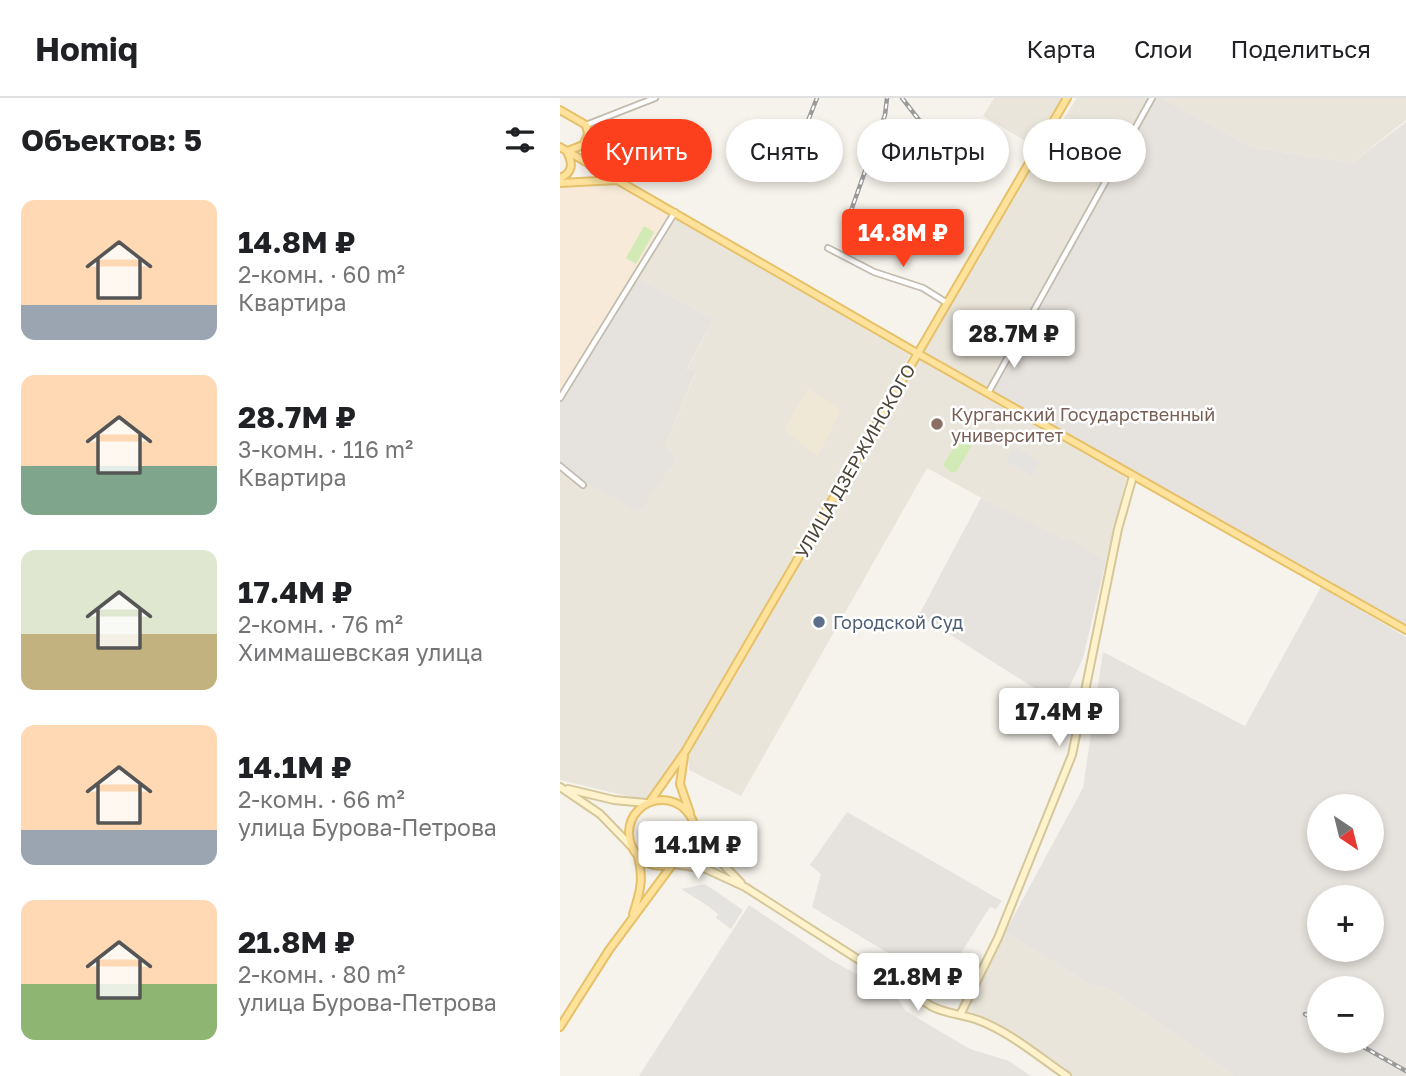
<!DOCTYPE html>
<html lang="ru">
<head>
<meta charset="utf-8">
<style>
  :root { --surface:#fff; --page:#f6f6f6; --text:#202124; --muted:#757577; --line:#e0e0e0; --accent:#fc3f1d }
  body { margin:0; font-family:"Golos Text",sans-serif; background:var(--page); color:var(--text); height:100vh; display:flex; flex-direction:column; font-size:26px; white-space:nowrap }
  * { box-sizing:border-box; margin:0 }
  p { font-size:23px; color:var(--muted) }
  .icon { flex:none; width:38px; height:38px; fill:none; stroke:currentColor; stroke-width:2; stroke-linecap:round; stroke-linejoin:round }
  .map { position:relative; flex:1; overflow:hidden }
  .panel { display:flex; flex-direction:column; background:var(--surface); width:560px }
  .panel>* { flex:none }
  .guide { position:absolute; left:21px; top:21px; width:665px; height:63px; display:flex; gap:14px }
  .needle { width:46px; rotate:145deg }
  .buttons { position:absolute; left:747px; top:696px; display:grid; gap:14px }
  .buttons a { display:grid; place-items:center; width:77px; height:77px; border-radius:50%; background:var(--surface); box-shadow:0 4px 10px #0003; font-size:35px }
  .price { position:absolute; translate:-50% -60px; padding:0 16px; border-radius:7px; background:#fff; color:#222; font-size:23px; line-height:46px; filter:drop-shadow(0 2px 4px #0008) }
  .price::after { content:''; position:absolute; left:50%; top:42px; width:21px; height:16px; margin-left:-10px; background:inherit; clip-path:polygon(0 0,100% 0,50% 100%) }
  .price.selected { background:var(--accent); color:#fff }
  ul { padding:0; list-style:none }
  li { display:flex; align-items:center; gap:21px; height:175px; padding:0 21px }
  li span { display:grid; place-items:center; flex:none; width:196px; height:140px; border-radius:14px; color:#555 }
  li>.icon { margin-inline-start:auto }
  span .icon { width:84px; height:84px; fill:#fffc; stroke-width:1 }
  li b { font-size:30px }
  h2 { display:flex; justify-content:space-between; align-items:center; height:84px; padding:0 21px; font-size:30px }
  .tag { padding:0 24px; border-radius:32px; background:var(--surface); box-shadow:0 4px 10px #0003; font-size:24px; line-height:63px }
  .tag.selected { background:var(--accent); color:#fff }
  header { display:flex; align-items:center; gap:42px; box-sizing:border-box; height:98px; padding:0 35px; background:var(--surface); border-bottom:2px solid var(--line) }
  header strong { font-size:33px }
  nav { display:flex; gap:38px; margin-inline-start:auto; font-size:24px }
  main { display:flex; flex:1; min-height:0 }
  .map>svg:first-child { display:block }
  .residential { fill:#eae5da }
  .commercial { fill:#f7ead8 }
  .industrial { fill:#e6e2dd; fill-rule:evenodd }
  .education { fill:#efe8d6 }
  .green { fill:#d2eab5 }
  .parking { fill:#e5e3e0 }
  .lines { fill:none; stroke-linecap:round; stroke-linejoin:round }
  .street-casing { stroke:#c2bbae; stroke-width:8 }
  .secondary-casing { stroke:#d6c79b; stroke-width:10 }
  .primary-casing { stroke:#e6c16a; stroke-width:10 }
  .street { stroke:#fff; stroke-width:4.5 }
  .secondary { stroke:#fff3cd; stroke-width:6 }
  .primary { stroke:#ffe39c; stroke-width:6 }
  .rail-casing { stroke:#9a9a9a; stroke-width:4.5 }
  .rail { stroke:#fff; stroke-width:2; stroke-dasharray:5; stroke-linecap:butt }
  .education-dot { fill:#8d6e63; stroke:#fff; stroke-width:2.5 }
  .service-dot { fill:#5c6f8a; stroke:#fff; stroke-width:2.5 }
  .labels { text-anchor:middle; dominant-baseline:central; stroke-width:5; stroke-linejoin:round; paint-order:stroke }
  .education-label { font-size:18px; fill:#785e54; stroke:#fff; text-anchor:start }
  .street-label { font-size:18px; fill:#4b4439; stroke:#fff }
  .service-label { font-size:18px; fill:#4e5e75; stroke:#fff; text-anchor:start }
</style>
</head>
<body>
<header>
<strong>Homiq</strong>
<nav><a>Карта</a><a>Слои</a><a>Поделиться</a></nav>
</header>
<main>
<section class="panel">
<h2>Объектов: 5<svg class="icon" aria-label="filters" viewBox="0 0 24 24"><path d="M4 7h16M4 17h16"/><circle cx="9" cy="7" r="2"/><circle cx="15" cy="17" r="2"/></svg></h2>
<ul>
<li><span style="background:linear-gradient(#ffd9b3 75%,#9aa5b1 0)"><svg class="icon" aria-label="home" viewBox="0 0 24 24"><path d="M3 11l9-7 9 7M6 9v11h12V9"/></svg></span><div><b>14.8M ₽</b><p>2-комн. · 60 m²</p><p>Квартира</p></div></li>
<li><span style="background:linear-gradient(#ffd9b3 65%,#7fa58c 0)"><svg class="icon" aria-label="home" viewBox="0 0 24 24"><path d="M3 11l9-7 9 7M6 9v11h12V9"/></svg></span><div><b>28.7M ₽</b><p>3-комн. · 116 m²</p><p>Квартира</p></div></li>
<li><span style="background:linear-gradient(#dfe7d0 60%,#c2b280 0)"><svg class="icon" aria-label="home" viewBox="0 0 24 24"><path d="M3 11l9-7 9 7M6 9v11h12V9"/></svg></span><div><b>17.4M ₽</b><p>2-комн. · 76 m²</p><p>Химмашевская улица</p></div></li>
<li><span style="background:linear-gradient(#ffd9b3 75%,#9aa5b1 0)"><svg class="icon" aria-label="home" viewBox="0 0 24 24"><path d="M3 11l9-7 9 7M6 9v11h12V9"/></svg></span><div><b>14.1M ₽</b><p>2-комн. · 66 m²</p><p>улица Бурова-Петрова</p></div></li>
<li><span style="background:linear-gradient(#ffd9b3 60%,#8fb573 0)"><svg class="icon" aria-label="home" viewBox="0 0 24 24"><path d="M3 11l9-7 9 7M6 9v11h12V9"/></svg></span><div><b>21.8M ₽</b><p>2-комн. · 80 m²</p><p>улица Бурова-Петрова</p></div></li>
</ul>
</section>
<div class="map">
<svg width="846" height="978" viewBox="0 0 846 978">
  <rect width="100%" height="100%" fill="#f6f3ec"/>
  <path class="residential" d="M434,0H502L474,48L423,18Z
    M517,0H595L431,295L360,255L417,154Z
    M602,0H846V22L792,65L691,49Z
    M116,119L350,257L122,655L91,698L84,702L0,682V366L20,383L30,386L105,348L135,276L127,272L153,221L77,180Z
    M359,259L567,378L546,463L506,439L504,441L447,414L367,370L181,698L129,672L128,654Z
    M445,834L531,887L548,890L675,978H511L465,946L403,915Z"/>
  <path class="commercial" d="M57,83L111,116L0,297V90Z"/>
  <path class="industrial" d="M595,0H602L691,49L792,65L846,24V529L431,295Z
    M77,180L153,221L127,271L135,275L105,348L116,361L79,414L30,386L20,383L0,366V305Z
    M421,400L504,441L506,438L546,463L523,560L501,607L359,517Z
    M761,489L846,539V978H675L548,890L531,887L445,834L523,690L543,554L685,628ZM760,709H812V761H760ZM760,800H812V852H760ZM760,891H812V943H760Z
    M287,714L442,803L436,811L430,809L381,887L252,809L261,776L250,767Z
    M189,807L271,862L336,898L346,913L381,934L410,951L449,963L471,978H79Z"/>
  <path class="education" d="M248,291L281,312L258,359L224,331Z"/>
  <path class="green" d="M84,128L94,134L76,166L66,160Z
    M400,339L410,345L411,349L397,373L392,375L383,367Z"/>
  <path class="parking" d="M454,348L480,364L472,378L448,364L447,361Z
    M145,786L183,812L171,831L156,820L158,816L148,808L121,791Z"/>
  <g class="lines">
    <defs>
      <path id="street" d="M26,27L95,0
        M268,150L314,174L363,190L387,205
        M428,295L592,0
        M0,300L115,114
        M0,368L23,387"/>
      <path id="secondary" d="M0,689L40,716L72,749
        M8,691L54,702L86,705
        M135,732L155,758L181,785
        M114,766L146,771L185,789L371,908C386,916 402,916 418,922C450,934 479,959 507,978
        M400,917L438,840L512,657L558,431L573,378"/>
      <path id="primary" d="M0,12L26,27L33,57L39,70
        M0,49L357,255L846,532
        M8,53L23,47L28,37
        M0,80C13,75 13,65 7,54
        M0,85L57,82
        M124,658L120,686L130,715
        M69 735a33 33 0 1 1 66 0a33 33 0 1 1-66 0Z
        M91,702L125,654L507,0
        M73,816C80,795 84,780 78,759
        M0,929L49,852L112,767"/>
    </defs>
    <use href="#street" class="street-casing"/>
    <use href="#secondary" class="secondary-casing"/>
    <use href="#primary" class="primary-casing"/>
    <use href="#street" class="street"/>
    <use href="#secondary" class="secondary"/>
    <use href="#primary" class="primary"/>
    <defs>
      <path id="rail" d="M342,0L370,36
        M230,68L257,0
        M287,124L325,17L327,0
        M745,916L760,924
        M793,943L846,973"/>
    </defs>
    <use href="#rail" class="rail-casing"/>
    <use href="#rail" class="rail"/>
  </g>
  <circle class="education-dot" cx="377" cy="326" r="7"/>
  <circle class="service-dot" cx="259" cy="524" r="7"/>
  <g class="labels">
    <g class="education-label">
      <text x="391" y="316">Курганский Государственный<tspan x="391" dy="21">университет</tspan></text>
    </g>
    <g class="street-label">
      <text transform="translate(295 363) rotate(-60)">УЛИЦА ДЗЕРЖИНСКОГО</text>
    </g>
    <g class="service-label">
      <text x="273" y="524">Городской Суд</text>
    </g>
  </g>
</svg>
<div class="buttons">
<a><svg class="needle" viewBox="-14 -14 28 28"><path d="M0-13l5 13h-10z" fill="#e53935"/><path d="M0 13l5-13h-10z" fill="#757577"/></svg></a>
<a>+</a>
<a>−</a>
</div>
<b class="price selected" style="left:343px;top:171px">14.8M ₽</b>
<b class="price" style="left:454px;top:272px">28.7M ₽</b>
<b class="price" style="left:499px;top:650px">17.4M ₽</b>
<b class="price" style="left:138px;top:783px">14.1M ₽</b>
<b class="price" style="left:358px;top:915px">21.8M ₽</b>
<div class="guide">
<a class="tag selected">Купить</a>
<a class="tag">Снять</a>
<a class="tag">Фильтры</a>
<a class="tag">Новое</a>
</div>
</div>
</main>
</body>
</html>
